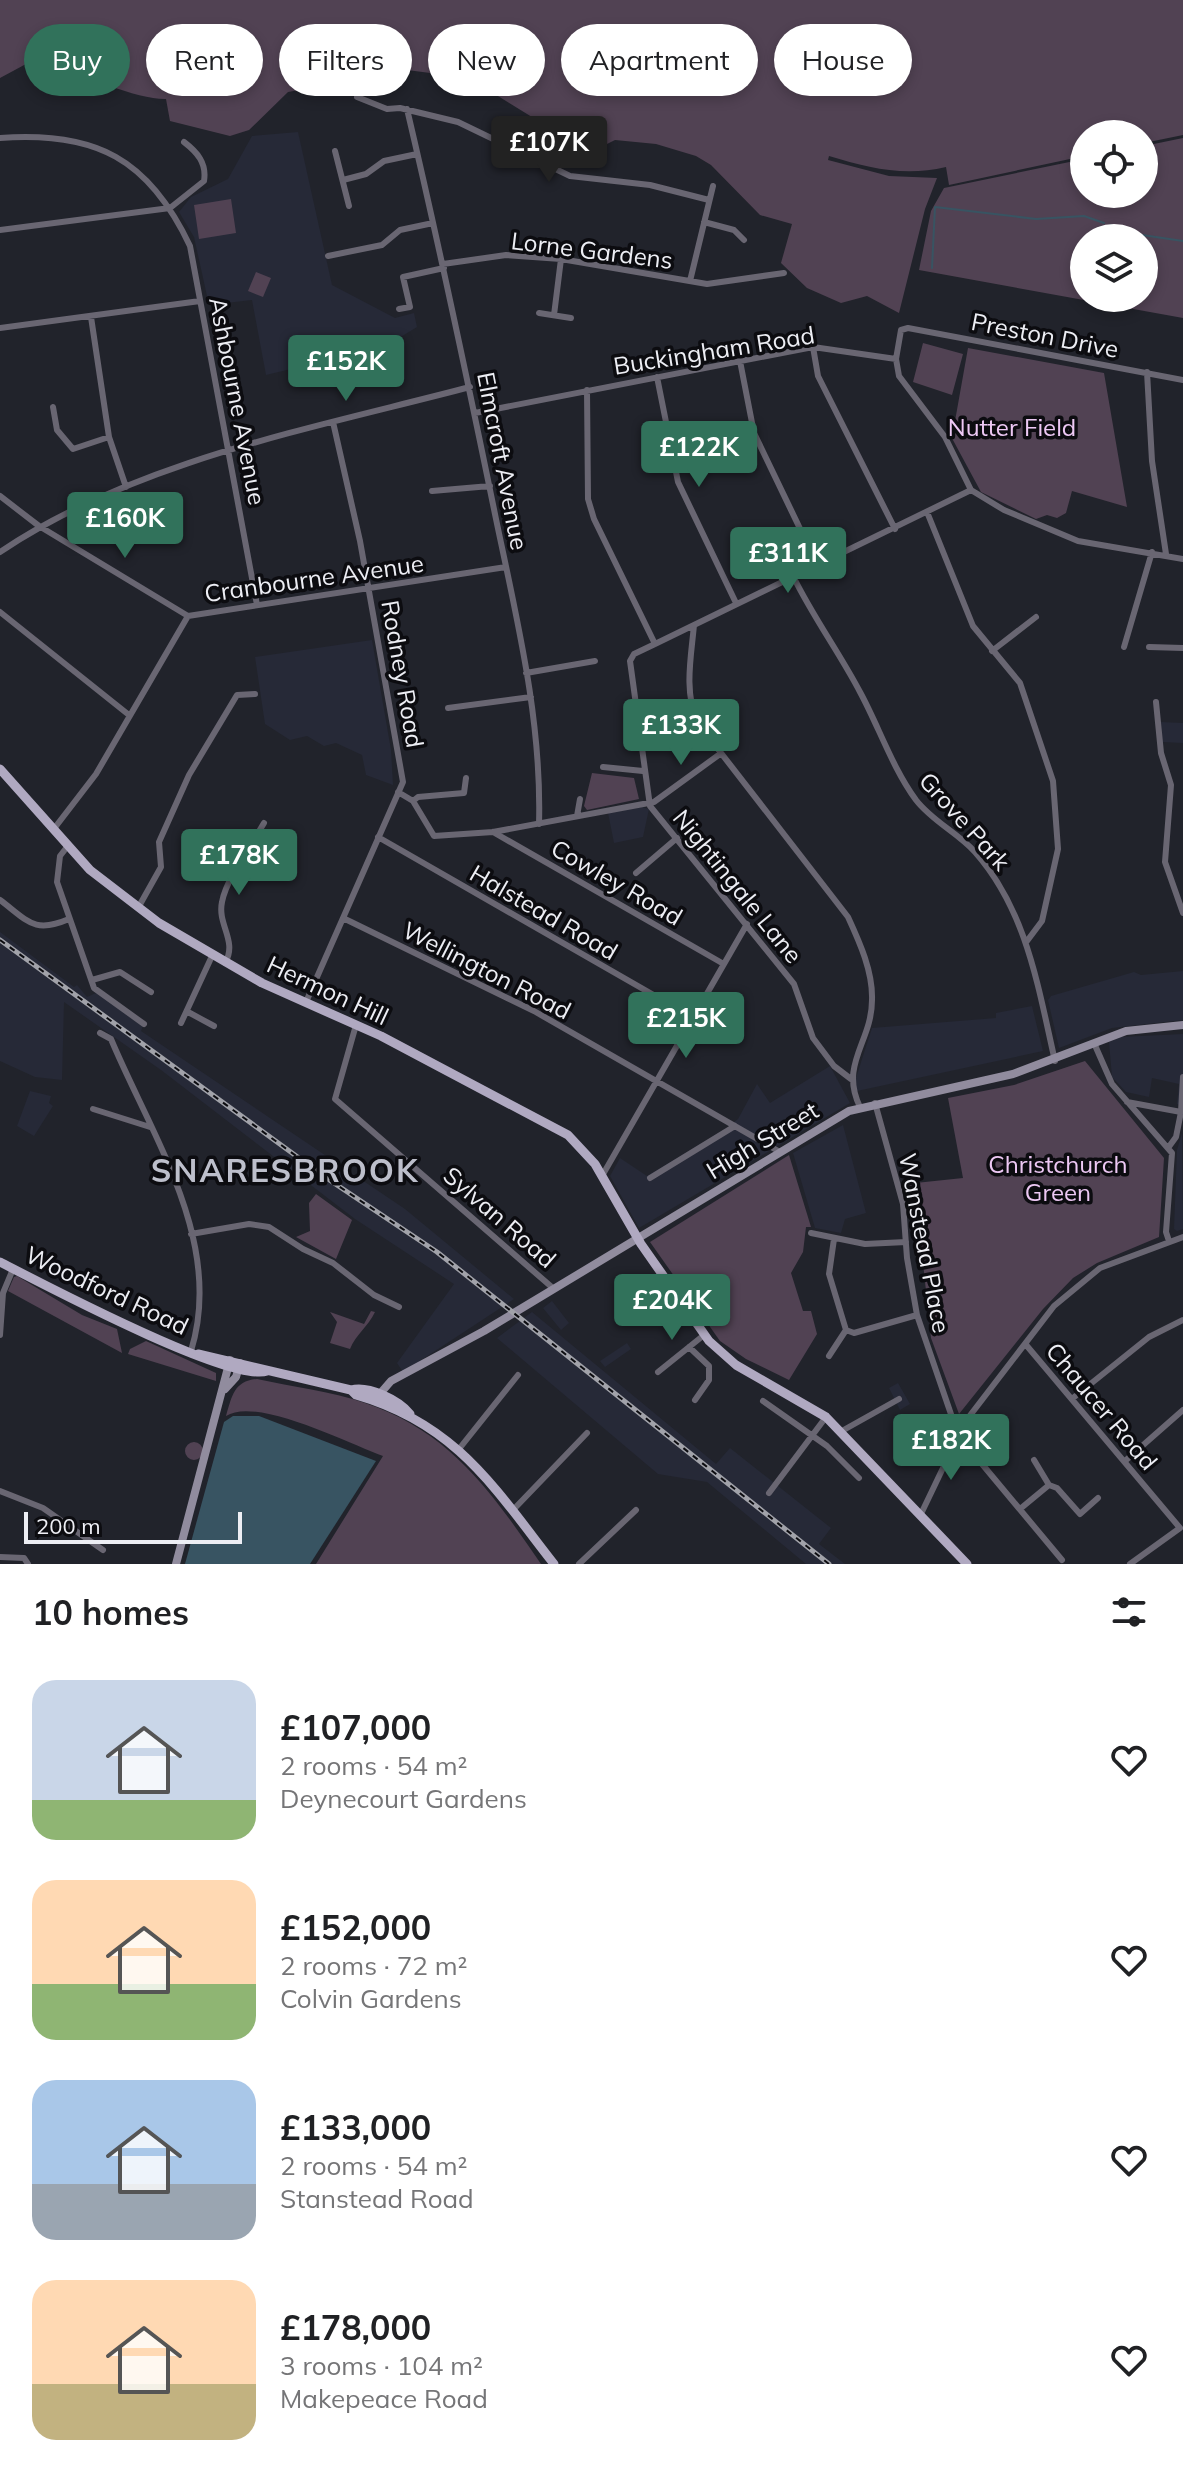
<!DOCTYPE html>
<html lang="en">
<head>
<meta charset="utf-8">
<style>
  :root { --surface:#fff; --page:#f2f2f2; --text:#202124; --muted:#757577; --accent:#31725b }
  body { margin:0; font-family:Mulish,sans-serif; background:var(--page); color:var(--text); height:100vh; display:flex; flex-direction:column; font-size:30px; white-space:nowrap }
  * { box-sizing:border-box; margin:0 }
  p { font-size:26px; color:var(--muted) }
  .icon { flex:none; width:44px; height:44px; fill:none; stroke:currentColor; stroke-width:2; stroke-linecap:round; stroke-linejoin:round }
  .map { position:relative; height:1564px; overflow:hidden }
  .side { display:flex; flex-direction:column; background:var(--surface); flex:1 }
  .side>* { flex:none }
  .hud { position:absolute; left:24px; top:24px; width:1136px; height:72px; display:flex; gap:16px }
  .buttons { position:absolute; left:1070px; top:120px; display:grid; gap:16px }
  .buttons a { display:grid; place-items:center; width:88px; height:88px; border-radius:50%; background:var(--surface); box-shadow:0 4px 12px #0003; font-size:40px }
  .scale { position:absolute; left:24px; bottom:20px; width:218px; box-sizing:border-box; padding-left:8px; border:4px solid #edeef4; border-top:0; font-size:22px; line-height:28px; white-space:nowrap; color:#edeef4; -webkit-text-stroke:6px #0c0c10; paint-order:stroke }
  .price { position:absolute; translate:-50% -68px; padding:0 18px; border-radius:8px; background:var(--accent); color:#fff; font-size:26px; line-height:52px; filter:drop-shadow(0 2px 4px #0008) }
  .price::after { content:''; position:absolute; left:50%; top:48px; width:24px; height:18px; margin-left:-12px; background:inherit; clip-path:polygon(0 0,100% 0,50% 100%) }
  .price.selected { background:#222; color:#fff }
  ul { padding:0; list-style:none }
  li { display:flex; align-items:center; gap:24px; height:200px; padding:0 32px }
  li span { display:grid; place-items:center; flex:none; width:224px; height:160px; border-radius:24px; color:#555 }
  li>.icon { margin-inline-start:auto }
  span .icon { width:96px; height:96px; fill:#fffc; stroke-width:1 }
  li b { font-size:34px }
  h2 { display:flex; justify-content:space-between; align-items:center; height:96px; padding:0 32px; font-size:34px }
  .pill { padding:0 28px; border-radius:36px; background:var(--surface); box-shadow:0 4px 12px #0003; font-size:28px; line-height:72px }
  .pill.selected { background:var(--accent); color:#fff }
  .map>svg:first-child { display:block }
  .built { fill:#262937 }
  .green { fill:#514253; fill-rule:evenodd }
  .water { fill:#385462 }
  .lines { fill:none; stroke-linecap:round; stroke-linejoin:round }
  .stream { stroke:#385462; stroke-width:2 }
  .street { stroke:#696672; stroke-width:6 }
  .secondary { stroke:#918c9e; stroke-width:8 }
  .primary { stroke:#b0a9c1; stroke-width:9 }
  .rail-casing { stroke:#a1a2a9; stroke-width:5 }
  .rail { stroke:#0c0c10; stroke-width:2; stroke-dasharray:6; stroke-linecap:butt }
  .labels { text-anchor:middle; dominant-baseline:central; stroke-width:7; stroke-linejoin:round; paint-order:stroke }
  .street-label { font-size:24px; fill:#edeef4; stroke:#0c0c10 }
  .park-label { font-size:24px; fill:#edc8f4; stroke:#0c0c10 }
  .district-label { font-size:32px; font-weight:bold; letter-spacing:2px; fill:#bdbfcb; stroke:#0c0c10 }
</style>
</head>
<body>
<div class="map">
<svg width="1183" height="1564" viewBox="0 0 1183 1564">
  <rect width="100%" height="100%" fill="#21232b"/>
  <path class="built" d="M298,132L332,285L395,318L414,313L417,327L399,338L345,356L266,375L252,300L209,305L194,237L179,212L191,197L228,179L252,136Z
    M372,640L391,750L393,785L366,775L362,755L336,743L324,746L307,736L290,740L265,724L255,657Z
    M1161,722L1183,723V743L1162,742Z
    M642,807L649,809L643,837L614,843L608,813Z
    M0,932L74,987L77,985L87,997L96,993L143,1026L141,1031L405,1209L514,1299L403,1372L397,1363L454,1284L355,1219L161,1070L64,1002L62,1080L35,1077L0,1061Z
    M1183,971V1020L1112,1028L1059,1048L1048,1000L1051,996L1134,972L1141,975Z
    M1032,1006L1043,1051L857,1091L855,1081L872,1028L996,1018V1013Z
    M1183,1034V1106L1177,1104L1179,1084L1152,1078L1149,1097L1126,1092L1112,1077L1109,1042L1120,1037Z
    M830,1066L850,1103L639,1228L610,1176L620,1158L647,1176L727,1128L738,1119L757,1084L770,1103Z
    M30,1091L51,1096L49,1103L53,1106L34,1136L17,1126Z
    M843,1125L866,1213L845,1219L841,1233L815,1228L793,1153Z
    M1182,1133L1183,1229L1177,1231L1174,1229L1177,1150Z
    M552,1301L569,1323L561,1330L543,1308Z
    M532,1312L716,1464L730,1448L831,1528L819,1544L845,1564H806L707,1482L658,1474L497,1338Z
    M627,1343L631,1349L605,1367L600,1361Z
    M898,1383L910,1404L900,1410L889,1388Z"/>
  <path class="green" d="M0,0H1183V135L1144,143V134H1084V156L949,185L946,167C904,177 869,168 829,156L828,160L889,176L937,178L925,209L899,313L867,296L841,303L807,288L781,263L792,224L760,215L711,165L696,156L656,144L615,140L607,144L580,138L540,122L469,78L345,62L322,86L288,92L249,130L230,136L170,121L166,99C141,100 77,76 57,60L40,67L26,64L0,78Z
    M1183,138V318L919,270L931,211L944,188L1084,159V194H1144V146ZM1144,238V298H1084V238Z
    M231,199L236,233L199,239L194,205Z
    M256,272L271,278L263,297L248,291Z
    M923,343L963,354L952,395L913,382Z
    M968,348L1104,373L1127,507L1072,491L1066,513L1057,518L1047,515L1036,519L981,492L947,429L955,421Z
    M592,773L634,778L639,799L587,810L584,806Z
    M1085,1061L1164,1158L1159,1237L1097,1263L1073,1278L1043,1309L959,1414L931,1338L919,1225L906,1184L963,1178L948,1098L1014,1085Z
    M789,1155L811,1227H806L803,1252L791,1273L803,1311H811L817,1334L789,1380L746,1359L720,1341L650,1242Z
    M316,1194L352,1220L336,1259L296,1237L310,1231L309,1203Z
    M17,1276L82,1315L117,1329L122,1353L8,1291L14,1277Z
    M371,1311L375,1312C368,1327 356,1334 350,1349L330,1343L337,1322L330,1312L364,1324Z
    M146,1341L216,1373V1381L128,1354L130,1349Z
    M257,1379C293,1387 330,1391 365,1403C452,1432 494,1496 541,1564H316L383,1456C349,1444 256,1396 226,1416C232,1396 234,1381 257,1379Z
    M185 1451a9 9 0 1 1 18 0a9 9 0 1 1-18 0Z"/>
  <path class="water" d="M233,1416H259L376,1461L310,1564H185L224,1422Z"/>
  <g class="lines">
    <path class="stream" d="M1111,225L1142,235L1183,241
      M932,268L935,207L1036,219L1084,216L1104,223"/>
    <path class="street" d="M357,97L387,109L400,108L458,122L570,176L650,185L709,200
      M407,109C439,245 468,382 496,519C517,620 542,721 539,824
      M0,138C96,131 149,159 190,246L257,605
      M335,151L349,206
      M343,180L366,174L384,161L417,154
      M170,208L204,181C207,163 197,152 184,142
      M704,222L734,230L744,240
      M0,230L170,208
      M328,256L382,245L400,230L433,223
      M443,264L506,255L561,259L707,284L784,273
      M690,281L713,186
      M399,309L410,307L403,277L444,268
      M539,313L571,318
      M554,315L561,259
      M91,317L109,437L126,487
      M0,328L200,301
      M813,347L818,376L895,529
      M740,361L754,433L817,564
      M1147,372L1152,461L1166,554
      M657,377L678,482L736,603
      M1183,380L908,328L901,330L896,359L899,376L945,437L971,490L1004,510L1078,541L1183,559
      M587,390L588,499L594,519L655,644
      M53,407L57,430L73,449L109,437
      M475,413L813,347L896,359
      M432,491L490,486
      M0,496L39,526L188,616
      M927,512L973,626L1020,683L1053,781L1058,849L1042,921L1027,941
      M0,552C135,461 314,428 470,387
      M793,576C813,617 839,652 860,692C879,727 892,767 916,800C932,821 958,833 975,852C1027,911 1038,987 1055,1061
      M0,612L129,715
      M694,625C691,658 684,690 697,722L848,917C860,943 873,972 872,1000C872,1042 839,1064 860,1107
      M1124,647L1152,552
      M1149,647L1183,648
      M992,651L1036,617
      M526,673L595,661
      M1156,702L1161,753L1171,785L1165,862L1183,913
      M448,708L531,697
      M603,767L643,771
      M398,792L413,801L434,836L493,832L654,802L720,754
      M413,801L418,797L464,793L466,778
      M577,816L580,799
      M53,830L96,774L188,616L506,567
      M493,832L722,963
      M378,837L692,1017
      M67,847L60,856L57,882L94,988L144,1024
      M636,873L677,838
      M0,900C28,921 34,934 69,919
      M138,908L161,867L159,842L189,775L237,695L255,694
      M343,918L534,1011L780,1152
      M225,963C238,941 217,925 222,902C226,879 252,844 264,823
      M92,980L120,972L151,992
      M306,1002L403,782L360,541L333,422
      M188,1012L214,1026
      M181,1023L212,956
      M356,1025L335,1099L554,1289
      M100,1033L111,1039C151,1135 225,1242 191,1351
      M1094,1043L1112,1084L1172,1153L1166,1232L1169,1241
      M851,1079L834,1066L813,1038L794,984L650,806L630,661L634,654L655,644L971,490
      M1127,1102L1181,1112L1176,1137L1168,1148
      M875,1103L903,1204L907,1258L917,1315L954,1423L962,1440L1062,1560
      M93,1109L150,1127
      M1181,1112L1183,1077
      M602,1176L747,924
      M650,1178L735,1126
      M811,1233L865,1244L906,1242
      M191,1234L249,1224L269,1227L303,1249L333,1263L374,1295L399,1307
      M834,1239L829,1274L846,1330L854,1333L917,1315
      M0,1335L3,1293L13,1269
      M1027,1346L1180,1528
      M689,1347L709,1366V1380L695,1400
      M829,1356L846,1330
      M658,1372L704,1335
      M1073,1398L1149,1337L1183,1320
      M763,1401L827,1446L859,1478
      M840,1432L899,1399
      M459,1449L518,1375
      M1034,1460L1049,1485
      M1125,1461L1183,1410
      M0,1491L43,1508L103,1550
      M769,1493L826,1417
      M1020,1509L1049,1485L1057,1488L1080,1514L1098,1498
      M513,1510L587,1433
      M920,1516L965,1422L1054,1306L1100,1268L1183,1237
      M0,1557L24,1558L28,1564
      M579,1564L636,1510
      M1130,1564L1180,1528"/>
    <path class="secondary" d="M225,1389L236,1377L240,1363
      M378,1396L391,1381L484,1331L849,1111L1013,1074L1126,1031L1183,1025
      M176,1564L230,1360"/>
    <path class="primary" d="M0,769L90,870L159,923L262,983L381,1036L568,1135L595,1164L641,1244L709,1341L736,1365L826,1417L967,1564
      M0,1262C43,1284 232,1384 267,1371
      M198,1354L351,1390L356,1395C456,1424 493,1486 554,1564
      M351,1390C368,1385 399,1400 410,1414"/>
    <defs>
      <path id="rail" d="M0,940L325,1177L437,1252L829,1564"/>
    </defs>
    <use href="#rail" class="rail-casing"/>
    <use href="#rail" class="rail"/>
  </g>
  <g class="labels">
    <g class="street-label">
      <text transform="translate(592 250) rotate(7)">Lorne Gardens</text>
      <text transform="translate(1045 335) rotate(11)">Preston Drive</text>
      <text transform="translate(714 350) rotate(-9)">Buckingham Road</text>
      <text transform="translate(238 401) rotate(79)">Ashbourne Avenue</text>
      <text transform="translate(503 461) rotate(79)">Elmcroft Avenue</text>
      <text transform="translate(314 578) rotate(-8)">Cranbourne Avenue</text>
      <text transform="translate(403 674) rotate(80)">Rodney Road</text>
      <text transform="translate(965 821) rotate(48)">Grove Park</text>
      <text transform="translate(617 882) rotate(30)">Cowley Road</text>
      <text transform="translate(738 886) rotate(51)">Nightingale Lane</text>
      <text transform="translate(544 912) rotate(30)">Halstead Road</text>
      <text transform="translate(487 970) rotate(27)">Wellington Road</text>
      <text transform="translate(328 990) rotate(25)">Hermon Hill</text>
      <text transform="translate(762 1140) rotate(-31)">High Street</text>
      <text transform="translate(500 1217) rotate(41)">Sylvan Road</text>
      <text transform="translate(925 1243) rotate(79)">Wanstead Place</text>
      <text transform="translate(107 1290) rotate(25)">Woodford Road</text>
      <text transform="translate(1102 1406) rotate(50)">Chaucer Road</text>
    </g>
    <g class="park-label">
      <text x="1012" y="427">Nutter Field</text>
      <text x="1058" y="1164">Christchurch<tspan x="1058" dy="28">Green</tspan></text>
    </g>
    <g class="district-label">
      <text x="285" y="1170">SNARESBROOK</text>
    </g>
  </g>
</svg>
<div class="buttons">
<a><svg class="icon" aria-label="locate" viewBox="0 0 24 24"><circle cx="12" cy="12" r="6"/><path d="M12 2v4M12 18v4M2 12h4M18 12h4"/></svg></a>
<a><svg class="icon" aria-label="layers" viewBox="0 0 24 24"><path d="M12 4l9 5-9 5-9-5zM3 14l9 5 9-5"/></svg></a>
</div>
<div class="scale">200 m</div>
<b class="price selected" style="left:549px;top:184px">£107K</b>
<b class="price" style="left:346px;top:403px">£152K</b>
<b class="price" style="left:699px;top:489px">£122K</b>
<b class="price" style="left:125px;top:560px">£160K</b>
<b class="price" style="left:788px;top:595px">£311K</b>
<b class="price" style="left:681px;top:767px">£133K</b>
<b class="price" style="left:239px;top:897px">£178K</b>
<b class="price" style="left:686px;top:1060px">£215K</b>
<b class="price" style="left:672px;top:1342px">£204K</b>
<b class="price" style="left:951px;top:1482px">£182K</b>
<div class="hud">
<a class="pill selected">Buy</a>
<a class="pill">Rent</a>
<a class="pill">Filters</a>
<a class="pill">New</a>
<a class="pill">Apartment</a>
<a class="pill">House</a>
</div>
</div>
<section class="side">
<h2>10 homes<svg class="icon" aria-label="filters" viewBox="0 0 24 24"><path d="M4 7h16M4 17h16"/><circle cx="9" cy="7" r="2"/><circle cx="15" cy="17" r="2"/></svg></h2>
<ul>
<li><span style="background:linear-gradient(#c9d6e8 75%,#8fb573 0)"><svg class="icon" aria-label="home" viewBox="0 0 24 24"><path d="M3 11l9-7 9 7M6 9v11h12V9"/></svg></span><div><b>£107,000</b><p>2 rooms · 54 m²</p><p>Deynecourt Gardens</p></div><svg class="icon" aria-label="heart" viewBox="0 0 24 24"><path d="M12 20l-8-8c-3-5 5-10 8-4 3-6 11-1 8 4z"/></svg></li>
<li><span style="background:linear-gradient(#ffd9b3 65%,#8fb573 0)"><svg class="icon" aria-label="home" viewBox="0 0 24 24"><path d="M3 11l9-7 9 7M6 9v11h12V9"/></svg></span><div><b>£152,000</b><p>2 rooms · 72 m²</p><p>Colvin Gardens</p></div><svg class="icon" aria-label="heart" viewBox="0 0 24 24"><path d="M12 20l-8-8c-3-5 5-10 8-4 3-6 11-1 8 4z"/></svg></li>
<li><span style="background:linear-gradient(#a9c7e8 65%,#9aa5b1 0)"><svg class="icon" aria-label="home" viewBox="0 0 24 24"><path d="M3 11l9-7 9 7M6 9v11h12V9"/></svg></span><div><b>£133,000</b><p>2 rooms · 54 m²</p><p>Stanstead Road</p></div><svg class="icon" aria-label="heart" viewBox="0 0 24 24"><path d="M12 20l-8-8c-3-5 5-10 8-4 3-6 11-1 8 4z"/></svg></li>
<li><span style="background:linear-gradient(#ffd9b3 65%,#c2b280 0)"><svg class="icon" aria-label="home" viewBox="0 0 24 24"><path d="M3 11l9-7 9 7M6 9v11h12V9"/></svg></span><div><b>£178,000</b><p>3 rooms · 104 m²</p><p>Makepeace Road</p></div><svg class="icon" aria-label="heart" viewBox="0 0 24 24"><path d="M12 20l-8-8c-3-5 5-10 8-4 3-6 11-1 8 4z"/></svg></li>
</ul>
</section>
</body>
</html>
